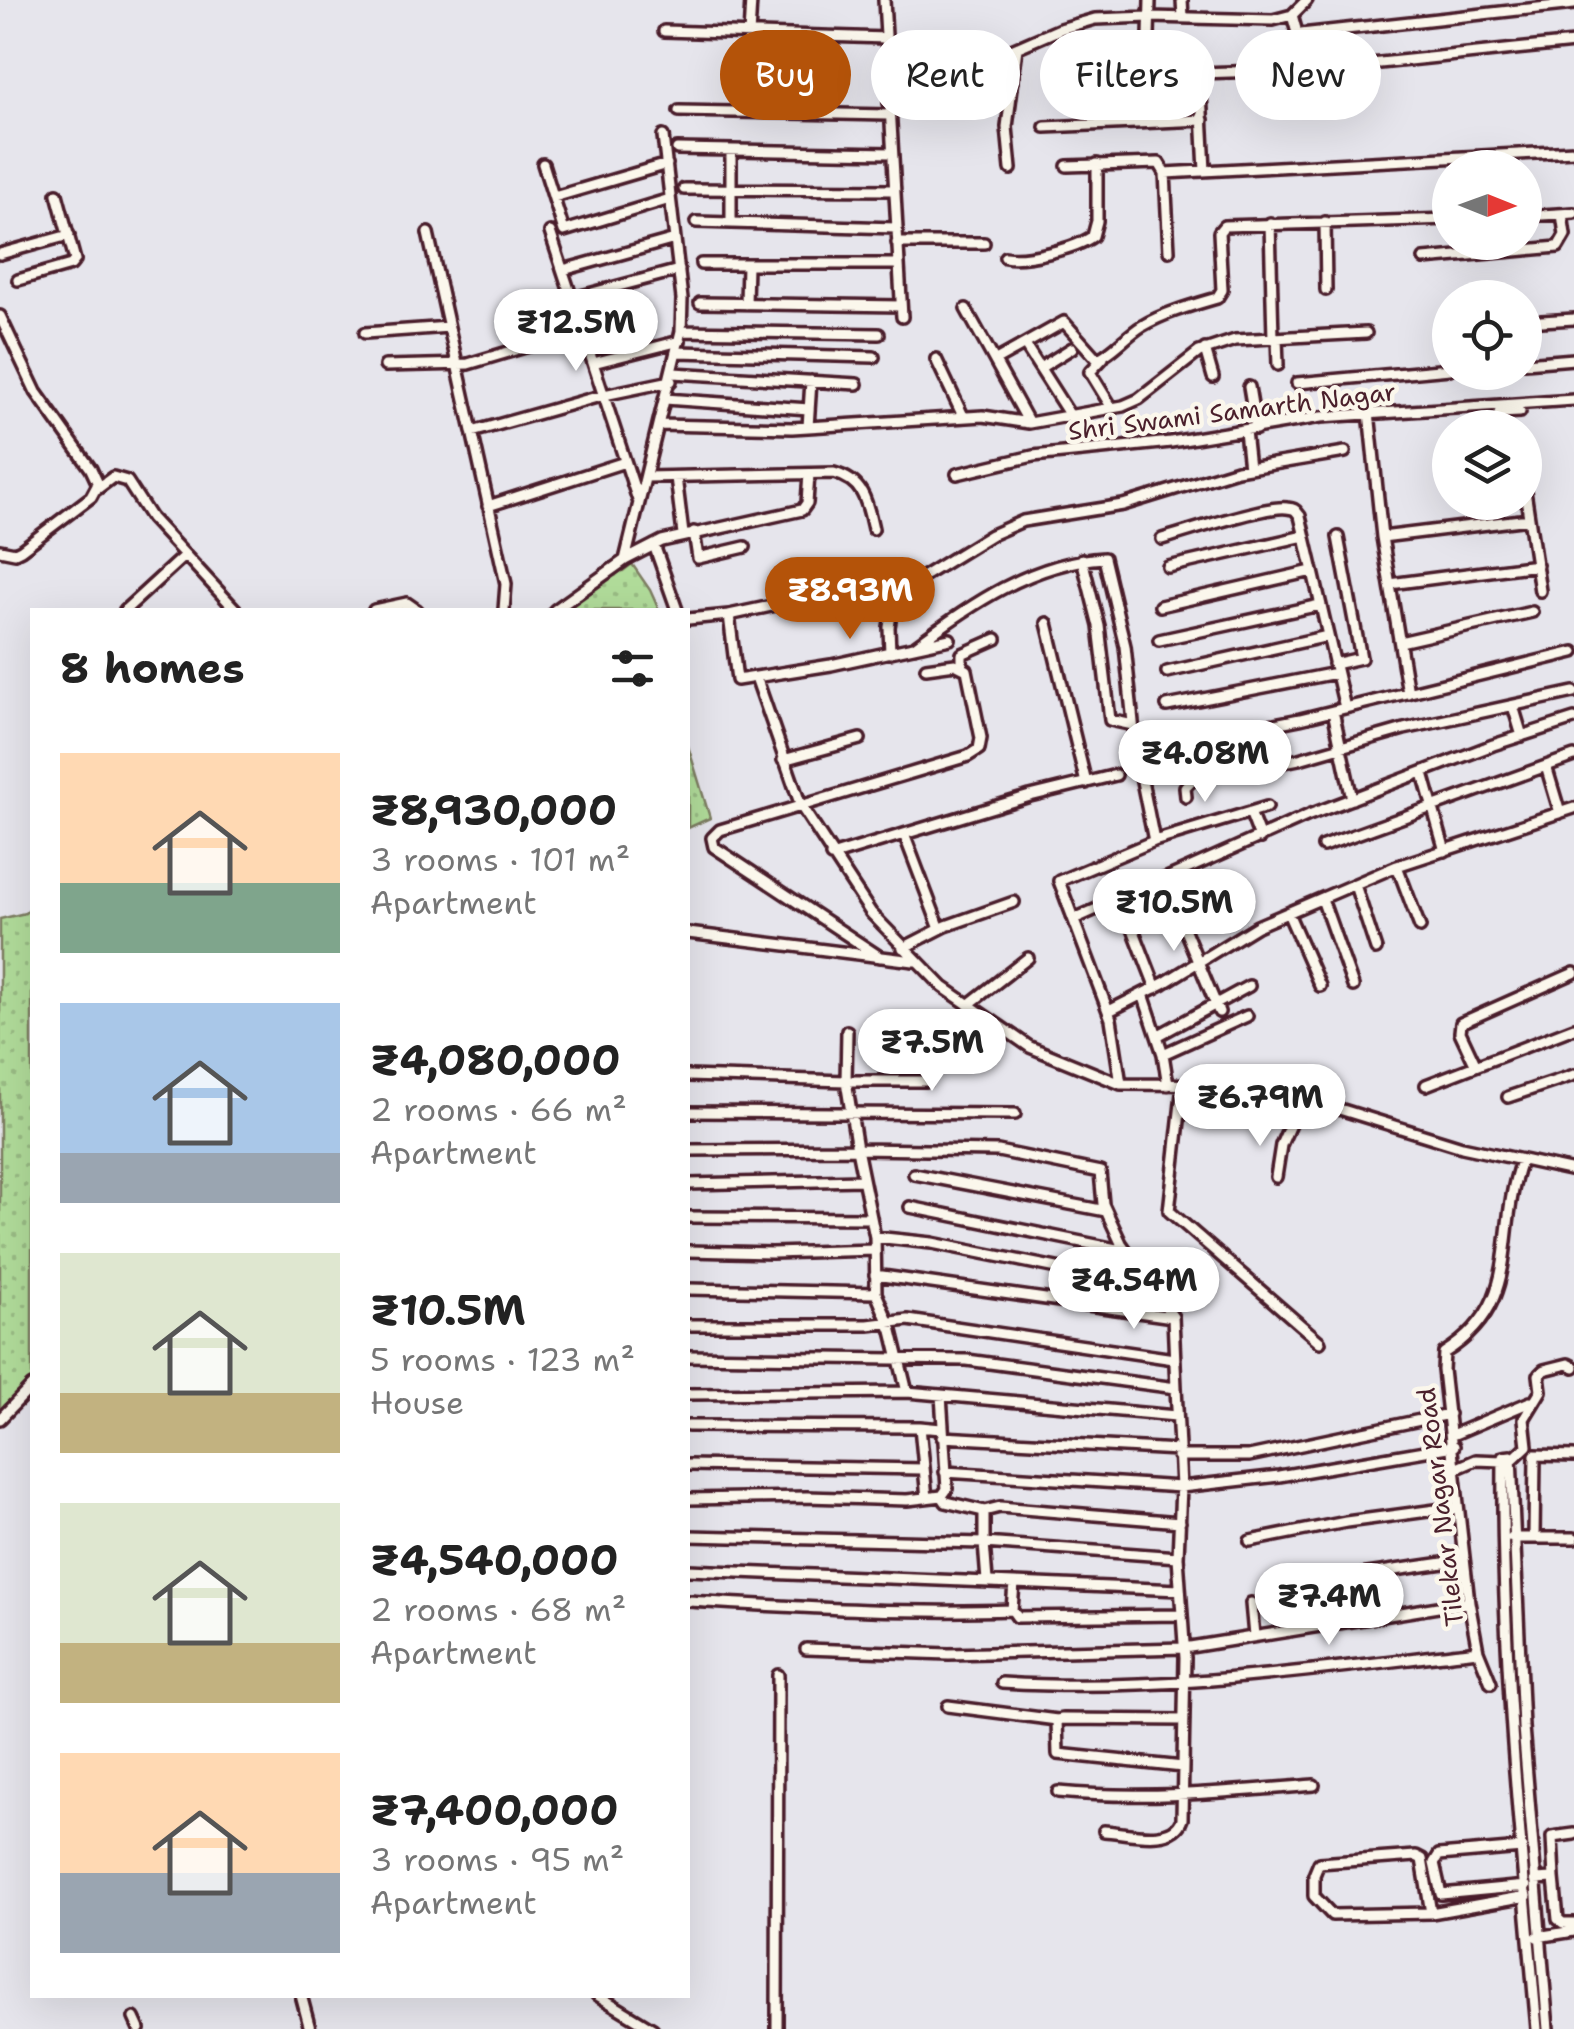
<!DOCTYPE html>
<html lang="en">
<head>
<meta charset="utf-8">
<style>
  :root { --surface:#fff; --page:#f6f6f6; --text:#222; --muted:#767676; --accent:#b45309 }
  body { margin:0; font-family:"Shantell Sans",sans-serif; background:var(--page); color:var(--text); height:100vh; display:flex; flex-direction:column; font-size:38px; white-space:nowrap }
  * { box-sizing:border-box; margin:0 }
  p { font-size:32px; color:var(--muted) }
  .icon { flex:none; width:55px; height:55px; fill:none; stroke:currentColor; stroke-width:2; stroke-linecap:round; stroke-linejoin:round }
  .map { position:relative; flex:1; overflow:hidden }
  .details { position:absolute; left:30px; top:608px; width:660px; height:1390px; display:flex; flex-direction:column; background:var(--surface); border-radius:0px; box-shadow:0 10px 40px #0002 }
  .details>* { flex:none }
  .banner { position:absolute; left:720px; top:30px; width:702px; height:90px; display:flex; gap:20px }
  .needle { width:65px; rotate:91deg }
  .fabs { position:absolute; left:1432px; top:150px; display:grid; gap:20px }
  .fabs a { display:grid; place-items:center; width:110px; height:110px; border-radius:50%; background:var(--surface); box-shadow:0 10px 40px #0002; font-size:50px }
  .price { position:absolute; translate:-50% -85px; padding:0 22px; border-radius:35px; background:#fff; color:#222; font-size:32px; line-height:65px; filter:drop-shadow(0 2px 5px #0008) }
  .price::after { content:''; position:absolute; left:50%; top:60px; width:30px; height:22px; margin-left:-15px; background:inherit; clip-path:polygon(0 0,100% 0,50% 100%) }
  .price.on { background:var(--accent); color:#fff }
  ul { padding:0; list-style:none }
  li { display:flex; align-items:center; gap:30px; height:250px; padding:0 30px }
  li span { display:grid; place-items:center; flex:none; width:280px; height:200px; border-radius:0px; color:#555 }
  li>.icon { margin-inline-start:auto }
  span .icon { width:120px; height:120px; fill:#fffc; stroke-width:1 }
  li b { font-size:42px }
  h2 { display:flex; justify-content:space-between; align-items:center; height:120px; padding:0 30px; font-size:42px }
  .chip { padding:0 35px; border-radius:45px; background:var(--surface); box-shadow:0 10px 40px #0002; font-size:35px; line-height:90px }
  .chip.on { background:var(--accent); color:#fff }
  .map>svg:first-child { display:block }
  .park { fill:url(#park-dots); stroke:#7e7e62; stroke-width:2.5 }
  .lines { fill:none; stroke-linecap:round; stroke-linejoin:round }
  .street-casing { stroke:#4a1f2b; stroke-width:16 }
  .street { stroke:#fbf7ec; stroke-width:9 }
  .labels { text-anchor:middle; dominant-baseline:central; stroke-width:9; stroke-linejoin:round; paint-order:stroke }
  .street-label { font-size:25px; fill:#4a1f2b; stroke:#fbf7ec }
</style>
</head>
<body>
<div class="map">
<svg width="1574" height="2029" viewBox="0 0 1574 2029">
  <defs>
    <pattern id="park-dots" width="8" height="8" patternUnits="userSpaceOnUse" patternTransform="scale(2.5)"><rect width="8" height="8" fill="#b1dc9a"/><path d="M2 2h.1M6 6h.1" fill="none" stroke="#9abc85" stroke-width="1.8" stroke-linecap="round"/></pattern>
  </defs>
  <rect width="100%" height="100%" fill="#e6e5ec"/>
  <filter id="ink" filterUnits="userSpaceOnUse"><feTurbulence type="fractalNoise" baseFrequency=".01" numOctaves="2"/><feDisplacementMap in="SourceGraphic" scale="20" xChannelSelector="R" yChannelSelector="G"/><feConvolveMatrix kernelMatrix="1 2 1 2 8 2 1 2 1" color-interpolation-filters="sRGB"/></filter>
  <g filter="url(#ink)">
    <path class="park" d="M632,564L650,590L659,610H561L619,568L623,571Z
      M688,746L710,818L688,828Z
      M32,906V1384L0,1420V919L25,913Z"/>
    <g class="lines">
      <defs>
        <path id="street" d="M884,0L902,317
          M1182,0L1183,17
          M1292,15L1297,33L1301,34L1574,4
          M664,31L886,38
          M747,71L751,0
          M1063,75L1200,73
          M889,103L1060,29L1095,19L1150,17L1273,20L1292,15L1307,0
          M679,111L889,115
          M1135,123L1138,79L1148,74L1150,0
          M1045,127L1203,120
          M677,149L891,153
          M731,151V223
          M543,164L564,231L670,199
          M1067,166L1159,163L1165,173L1169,251
          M1011,169L1007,127L1017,48
          M1205,171L1200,73L1322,69L1574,43
          M1165,173L1574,151
          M684,189L894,190
          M554,197L667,164
          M1525,216L1574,213
          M696,222L896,228
          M1325,222L1326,290
          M1270,223L1273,338
          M550,232L638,500
          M428,233L506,584L504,610
          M897,243H984
          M0,254L69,235
          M1005,257C1025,261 1077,248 1093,236L1097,221V164
          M1424,259L1558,247L1565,235L1562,214
          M701,264H899
          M563,270L675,239
          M18,280L71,265L75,260L57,194
          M581,296L679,270
          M700,303L901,306
          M746,304L747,264
          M966,309L1029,423
          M0,316L36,392L91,469L98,484L91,497L21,550L15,553L0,550
          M1525,322L1574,319
          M681,331L879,334
          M365,333L449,327
          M1277,338L1278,365
          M1025,345L1069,414
          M1205,349L1213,377
          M678,352L874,357
          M1103,358L1090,372L1112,408
          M936,359L963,416
          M996,360L1064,322L1097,359C1110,355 1127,335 1142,326C1164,313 1193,305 1217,298L1222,290L1219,232L1224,226L1450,219
          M593,363L680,341
          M1525,363L1574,359
          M385,366L468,364L582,330
          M1040,368L1072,348
          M673,373L857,384
          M1297,383L1450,369
          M1249,387L1256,429
          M665,399L809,409
          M1369,412L1382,537L1408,693
          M658,425L792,428L983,416L1029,423L1123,406L1139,399L1199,352L1235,340L1366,333
          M808,427L811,381
          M1500,428L1499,413L1520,412
          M1245,431L1249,468
          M472,432L604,395L671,381
          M957,474L1033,456L1171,442L1321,417L1574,400
          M646,477L834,473C864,481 867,502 873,529
          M676,477L683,534
          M97,489L113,477L127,481L151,518L236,610
          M1525,491L1540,591
          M488,506L625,462
          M694,532L698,558L745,547
          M1382,537L1529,519
          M1162,539C1187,532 1266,505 1287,508C1296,509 1295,510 1300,516L1345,708
          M654,545L677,610
          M1082,559L1099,626L1110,720L1133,725
          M625,560L681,331L682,299L663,136
          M1168,567L1304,536
          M1390,584L1537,565
          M1160,606L1312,571
          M125,610L185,555
          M374,610L407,603L417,610
          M555,610L625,560L662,541L802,510L807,503L809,474
          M729,615L865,586
          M688,619L729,615L737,680L831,665L950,639
          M1047,623L1086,783
          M1159,640L1320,605
          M1400,642L1532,612
          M914,647C970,605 1032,562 1104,558L1125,646L1136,751L1154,841L1059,881L1111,1019L1121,1084
          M890,653L889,627L893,603L906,587L991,535L1023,521L1123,505L1237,470L1345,452
          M1334,664L1361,658L1338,537
          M962,666V654L996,639
          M1167,672L1328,636
          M756,677L801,806L871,913L943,987L1030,1047L1121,1084L1262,1085L1462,1147L1574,1171
          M1167,706L1336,673
          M1513,706L1522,736
          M1333,711L1352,799
          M1136,751L1300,719L1574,652
          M783,760L860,739
          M1546,766L1560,813
          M1423,773L1445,851
          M1186,797L1185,787L1192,780L1299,759L1404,729L1574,692
          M1250,812L1260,838
          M904,834L940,929
          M1154,841L1267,807
          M1323,846L1574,756
          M831,856L1030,796L1116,775
          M1397,866L1420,927
          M1164,880L1219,1012
          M1355,885L1376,949
          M1121,898L1156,988
          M1322,899L1353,986
          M1288,913L1320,986
          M1074,919L1309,815L1493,745L1574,719
          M688,933L914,961
          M903,948L946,926L1014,902
          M880,957L714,847L712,838L720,830L968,756L979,749L981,738L967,670L955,664L926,668
          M1143,994L1163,1054
          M968,1005L1028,958
          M1109,1011L1164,983L1257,926L1397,866L1574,808
          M847,1031L846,1081H926
          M1157,1036L1249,986
          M1475,1064L1460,1032L1461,1023L1574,973
          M688,1076L846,1081L857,1149L998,1151L1100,1172L1103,1204L1121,1243L1173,1317L1176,1388
          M1168,1085L1163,1054L1247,1016
          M1183,1085L1169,1211L1320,1342
          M1426,1085L1574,1028
          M1508,1097L1574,1075
          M688,1112L1015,1114
          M688,1150L857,1149L875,1237L876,1293L892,1331L907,1392L1176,1416
          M914,1174L1106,1211
          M1276,1177L1281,1145L1302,1097
          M688,1184L862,1180
          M910,1207L1126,1251
          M688,1217L870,1218
          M875,1237L932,1243L1152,1287
          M688,1251L772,1253L875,1250
          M875,1275L1173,1317
          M688,1289L876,1293
          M688,1325H868L908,1320L1174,1359
          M688,1356L967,1360L1176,1388L1181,1487L1178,1557L1185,1658L1182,1819C1173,1846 1126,1832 1104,1831
          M688,1394L907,1392
          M0,1419L32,1386
          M688,1426L920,1427
          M1452,1435L1530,1402
          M942,1437L1178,1450
          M1178,1456H1249L1449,1414
          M1511,1456L1503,1457C1501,1647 1520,1839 1537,2029
          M1511,1456L1523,1727L1548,2029
          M1512,1460L1527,1446L1524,1419L1541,1391L1539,1375L1544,1370L1568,1364L1574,1367
          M688,1465L924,1469
          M1455,1469L1476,1460L1503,1461
          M945,1472L1181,1487L1279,1476L1454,1446
          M942,1496L946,1502L984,1511
          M927,1498L920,1427L941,1429
          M688,1499L807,1497L907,1500L942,1496L947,1489L941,1395
          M688,1536L984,1543L987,1581
          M1512,1538H1574
          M1534,1538L1535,1455L1574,1456
          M1250,1541L1346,1522L1458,1507
          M1178,1557L984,1543V1511L1000,1507L1180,1522
          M688,1570L1014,1583
          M1319,1581L1464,1560
          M688,1601C796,1607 904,1614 1012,1610L1014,1583L1180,1590
          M1251,1603L1254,1636
          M1012,1610L1017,1617L1182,1615
          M806,1649L949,1654L1184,1648L1469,1602
          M1002,1683C1163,1693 1318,1669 1478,1651
          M1491,1683L1478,1651L1469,1602L1443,1370L1444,1353C1524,1303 1494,1238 1521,1161
          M948,1706L1057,1720
          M1183,1767L1058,1754L1057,1720L1062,1719L1184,1720
          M1058,1792C1144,1800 1228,1792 1314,1785
          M1522,1848L1439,1855L1434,1863L1441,1894L1526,1886
          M1554,1878L1558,1919L1563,1923H1574
          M1535,1879L1554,1878L1552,1837L1574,1834
          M1431,1913L1422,1859L1416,1856L1319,1863L1314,1875V1896L1332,1915L1431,1913L1527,1896
          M1537,1937L1574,1931
          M301,1995L310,2029
          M597,1995L653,2029
          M134,2018L139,2029
          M777,2029L778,1675"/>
      </defs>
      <use href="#street" class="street-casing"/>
      <use href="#street" class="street"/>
    </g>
  </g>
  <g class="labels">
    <g class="street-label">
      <text transform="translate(1232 411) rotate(-7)">Shri Swami Samarth Nagar</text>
      <text transform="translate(1440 1507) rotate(-97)">Tilekar Nagar Road</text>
    </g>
  </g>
</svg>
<div class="fabs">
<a><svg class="needle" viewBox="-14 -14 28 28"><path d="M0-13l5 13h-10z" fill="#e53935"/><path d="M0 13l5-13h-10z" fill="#767676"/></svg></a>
<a><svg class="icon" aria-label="locate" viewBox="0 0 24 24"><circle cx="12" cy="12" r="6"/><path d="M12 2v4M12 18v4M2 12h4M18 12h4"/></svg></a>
<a><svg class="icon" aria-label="layers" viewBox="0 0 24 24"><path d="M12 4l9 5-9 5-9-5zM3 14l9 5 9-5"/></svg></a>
</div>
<b class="price" style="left:576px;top:374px">₹12.5M</b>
<b class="price on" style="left:850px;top:642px">₹8.93M</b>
<b class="price" style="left:1205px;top:805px">₹4.08M</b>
<b class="price" style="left:1174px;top:954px">₹10.5M</b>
<b class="price" style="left:932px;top:1094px">₹7.5M</b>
<b class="price" style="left:1260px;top:1149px">₹6.79M</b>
<b class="price" style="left:1134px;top:1332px">₹4.54M</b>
<b class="price" style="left:1329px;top:1648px">₹7.4M</b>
<div class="banner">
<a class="chip on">Buy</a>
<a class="chip">Rent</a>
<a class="chip">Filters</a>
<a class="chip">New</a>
</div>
<section class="details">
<h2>8 homes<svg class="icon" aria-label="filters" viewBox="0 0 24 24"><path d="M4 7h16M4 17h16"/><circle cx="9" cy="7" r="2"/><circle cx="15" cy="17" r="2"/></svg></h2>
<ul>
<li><span style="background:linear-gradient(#ffd9b3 65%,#7fa58c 0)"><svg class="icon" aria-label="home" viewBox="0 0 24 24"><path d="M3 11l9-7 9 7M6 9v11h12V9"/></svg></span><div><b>₹8,930,000</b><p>3 rooms · 101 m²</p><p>Apartment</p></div></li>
<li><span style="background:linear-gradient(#a9c7e8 75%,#9aa5b1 0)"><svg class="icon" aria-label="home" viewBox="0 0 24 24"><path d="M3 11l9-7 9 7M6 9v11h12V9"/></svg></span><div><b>₹4,080,000</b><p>2 rooms · 66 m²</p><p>Apartment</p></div></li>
<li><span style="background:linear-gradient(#dfe7d0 70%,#c2b280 0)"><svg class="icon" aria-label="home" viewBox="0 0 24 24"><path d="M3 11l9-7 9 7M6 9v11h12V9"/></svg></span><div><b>₹10.5M</b><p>5 rooms · 123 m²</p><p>House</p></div></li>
<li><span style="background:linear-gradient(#dfe7d0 70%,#c2b280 0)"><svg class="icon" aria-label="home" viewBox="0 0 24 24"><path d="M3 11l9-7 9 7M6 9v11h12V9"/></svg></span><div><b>₹4,540,000</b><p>2 rooms · 68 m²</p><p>Apartment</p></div></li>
<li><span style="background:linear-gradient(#ffd9b3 60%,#9aa5b1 0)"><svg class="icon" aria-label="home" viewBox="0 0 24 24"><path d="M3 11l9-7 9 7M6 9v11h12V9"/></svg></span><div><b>₹7,400,000</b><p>3 rooms · 95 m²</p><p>Apartment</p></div></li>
</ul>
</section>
</div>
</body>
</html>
